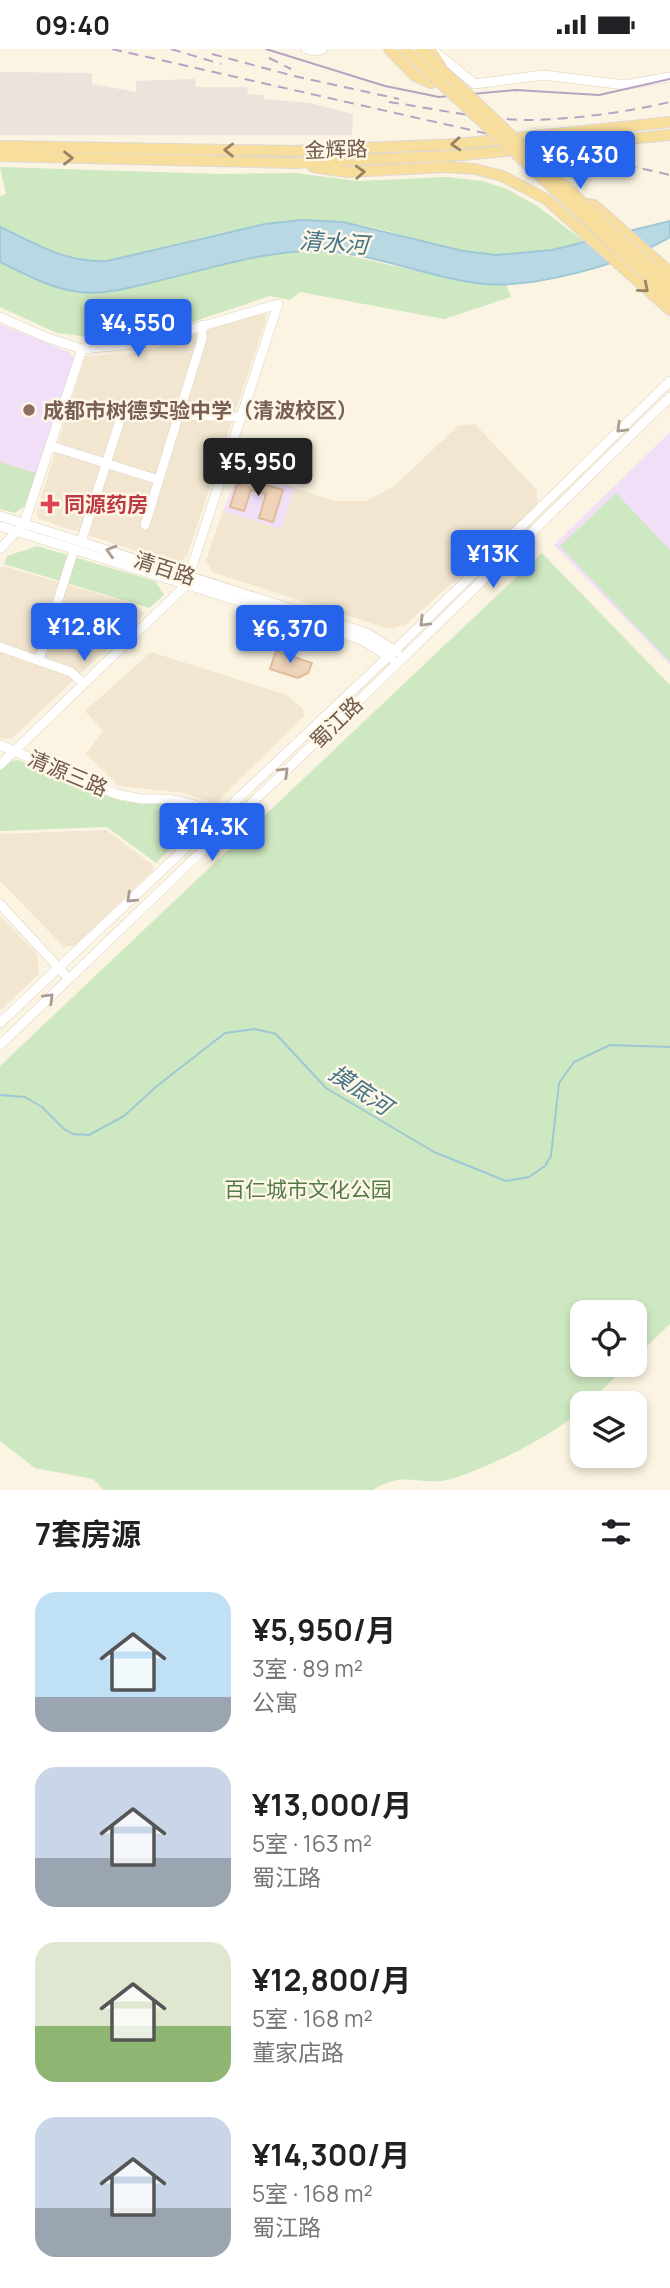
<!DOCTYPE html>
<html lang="zh">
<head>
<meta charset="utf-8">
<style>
  :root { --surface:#fff; --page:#f2f2f2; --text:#202124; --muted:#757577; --accent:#2563eb }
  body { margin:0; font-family:Manrope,"Noto Sans SC",sans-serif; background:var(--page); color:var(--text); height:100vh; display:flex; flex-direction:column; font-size:26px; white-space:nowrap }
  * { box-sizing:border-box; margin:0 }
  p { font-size:23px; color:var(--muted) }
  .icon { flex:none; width:38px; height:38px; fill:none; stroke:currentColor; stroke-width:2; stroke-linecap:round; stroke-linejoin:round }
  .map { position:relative; height:1441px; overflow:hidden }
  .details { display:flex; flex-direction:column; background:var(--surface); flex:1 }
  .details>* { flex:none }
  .controls { position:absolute; left:570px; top:1251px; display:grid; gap:14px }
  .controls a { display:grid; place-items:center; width:77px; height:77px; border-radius:14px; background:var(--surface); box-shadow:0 4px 10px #0003; font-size:35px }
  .price { position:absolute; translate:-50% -60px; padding:0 16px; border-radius:7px; background:var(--accent); color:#fff; font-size:23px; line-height:46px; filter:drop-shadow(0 2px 4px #0008) }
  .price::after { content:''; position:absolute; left:50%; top:42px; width:21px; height:16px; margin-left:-10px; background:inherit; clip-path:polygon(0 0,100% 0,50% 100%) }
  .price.selected { background:#222; color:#fff }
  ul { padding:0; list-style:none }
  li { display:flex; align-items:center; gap:21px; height:175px; padding:0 35px }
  li span { display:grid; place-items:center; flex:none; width:196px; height:140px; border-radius:21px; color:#555 }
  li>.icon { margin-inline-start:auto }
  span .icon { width:84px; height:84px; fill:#fffc; stroke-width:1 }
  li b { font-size:30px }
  h2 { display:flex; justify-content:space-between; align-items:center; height:84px; padding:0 35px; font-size:30px }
  .status { display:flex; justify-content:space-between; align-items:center; height:49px; padding:0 35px; background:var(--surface); direction:ltr }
  .status svg { height:19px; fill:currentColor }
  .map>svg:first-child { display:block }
  .residential { fill:#f2e6d1 }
  .industrial { fill:#eae4dd }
  .education { fill:#f0dff7 }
  .green { fill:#cee8c1 }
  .water { fill:#b8d9e4; stroke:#9ec8d5; stroke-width:2 }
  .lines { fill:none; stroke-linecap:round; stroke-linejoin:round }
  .stream { stroke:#9ec8d5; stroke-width:2 }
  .building { fill:#efd4bb; stroke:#e1bc9c; stroke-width:2 }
  .minor-casing { stroke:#dfd0be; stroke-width:10 }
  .major-casing { stroke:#ddd8d4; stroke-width:12 }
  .minor { stroke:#fff; stroke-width:9 }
  .major { stroke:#f8de9c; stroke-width:10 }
  .tram { stroke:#b7a2c3; stroke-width:2 }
  .rail { stroke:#b7a2c3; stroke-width:2; stroke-dasharray:10 7; stroke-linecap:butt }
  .major-bridge-casing { stroke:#ddd8d4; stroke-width:12; stroke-linecap:butt }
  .major-bridge { stroke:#f8de9c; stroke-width:10 }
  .oneway { stroke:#9a8263 }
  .oneway2 { stroke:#aa9d92 }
  .education-dot { fill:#8d6e63; stroke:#fef7e8; stroke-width:2.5 }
  .health-dot { fill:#e0444e; stroke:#fef7e8; stroke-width:2.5 }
  .labels { text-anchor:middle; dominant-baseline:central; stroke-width:5; stroke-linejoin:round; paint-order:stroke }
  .street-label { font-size:21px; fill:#725b4a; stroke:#fef7e8 }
  .education-label { font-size:21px; font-weight:bold; fill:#785e54; stroke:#fef7e8; text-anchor:start }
  .health-label { font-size:21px; font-weight:bold; fill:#be3a42; stroke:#fef7e8; text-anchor:start }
  .park-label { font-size:21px; fill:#517c45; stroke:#fef7e8 }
  .water-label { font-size:23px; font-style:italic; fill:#447485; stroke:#fef7e8 }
</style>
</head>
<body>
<div class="status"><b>09:40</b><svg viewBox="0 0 49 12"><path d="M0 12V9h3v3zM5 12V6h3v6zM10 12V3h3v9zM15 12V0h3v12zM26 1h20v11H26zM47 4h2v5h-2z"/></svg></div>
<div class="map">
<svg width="670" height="1441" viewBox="0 0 670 1441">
  <rect width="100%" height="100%" fill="#fbf4e2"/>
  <path class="residential" d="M260,264L266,266V271L187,507L176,515L39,470L36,465L85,307L138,304Z
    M475,375L537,441L538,458L405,576L389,580L212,523L206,511L223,462L281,480L295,439L334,452H366L394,437L458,377Z
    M3,517L137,556L144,565L12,689L3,690L0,689V519Z
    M151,603L287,646L303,660L304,667L215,755L185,744L119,737L86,705L103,682L85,662Z
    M106,781L153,816V821L76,896L64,898L0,832V785Z
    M0,867L37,905L39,925L0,962Z"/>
  <path class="industrial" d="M0,23L92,24V35L136,43V32L195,30L196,38H248L247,45L264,46L263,50L310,54L353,65L352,86H0Z"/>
  <path class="education" d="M0,275L69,303L74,310L36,424L0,413Z
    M670,383V616L554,496Z
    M240,421L295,439L281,480L223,462Z"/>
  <path class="green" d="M0,118L219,125L295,124L358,132L447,128L482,132L507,140L537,157L585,193C545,203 504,210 463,203C423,195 384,177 344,174C264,166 184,194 107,212C65,214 37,195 0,178V147L6,145Z
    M316,202C380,209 442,234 506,235L511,248L444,270L300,243L290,251L270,247L162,283L115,291L57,284L0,258V213L52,237L278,204Z
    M0,413L36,424L26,456L15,464L0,460Z
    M616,444L670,501V613L560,497Z
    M37,497L155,532L164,546L149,559L4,515L7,507Z
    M542,504L670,636V1275L635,1309V1264H583V1316H628L588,1354H583V1359C557,1385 483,1422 447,1431C420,1437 404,1421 373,1441H104L93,1430L35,1419L0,1392V1017Z
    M18,711L121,752L172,755L194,764L197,773L156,814L107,778L0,782V720L8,712Z"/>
  <path class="water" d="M302,171L343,173L463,202L496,206L552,201L670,172V188C624,215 529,242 476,234C422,227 370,202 314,202C260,202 205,221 153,233C129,239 104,246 79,243C52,240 25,225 0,213V178C37,195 65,214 107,212L265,175Z"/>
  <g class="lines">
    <path class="stream" d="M0,1046L25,1048L42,1058L64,1080L73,1085L89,1086L124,1067L157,1037L225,984L255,980L276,985L326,1039L434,1103L506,1132L529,1128L545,1117L551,1107L559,1034L574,1013L610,996L670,998"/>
  </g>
  <path class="building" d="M251,431L283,441L273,473L259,469L266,445L251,441L244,462L230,458L237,436Z
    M276,602L312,614L308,624L298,629L270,620Z"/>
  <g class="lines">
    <defs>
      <path id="minor" d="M306,0L314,2L323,0
        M435,3L475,35L543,26L625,36L670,28
        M0,268L48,289L82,300L145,294L278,255
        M51,397L159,431
        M0,467L367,584L397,603
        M145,476L202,290V276
        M0,477L362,591L392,610
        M81,493L123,362L131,356L142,355L179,366L241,368
        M0,500L24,475L82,300
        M0,598L71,623L84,635
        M39,611L74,501
        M0,696L116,745L141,750H169L192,755L218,767
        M0,716L186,536L278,255
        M0,855L69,930
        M0,974L389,607L670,332
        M0,996L403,609L670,348"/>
      <path id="major" d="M389,0L415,27L431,34L439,29L442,18L430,0
        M0,97L292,102L458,95L670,73
        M0,107L293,114L464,106L670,86
        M313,118L347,123L446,118L475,120L502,127L546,150L670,261
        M581,160L588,155L594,156L670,223
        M655,222L670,236
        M648,228L670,248"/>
    </defs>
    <use href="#minor" class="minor-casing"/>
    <use href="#major" class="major-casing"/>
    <use href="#minor" class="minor"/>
    <use href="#major" class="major"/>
    <path class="tram" d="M266,0L385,37L439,48L516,41L599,46L670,30"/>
    <path class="rail" d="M112,0L670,126
      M171,0L221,15
      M212,5L294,27L399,50
      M269,9L291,20
      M389,53C437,60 488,72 538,71C582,69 627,63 670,53"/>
    <defs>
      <path id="major-bridge" d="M404,0L648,228
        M420,0L655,222"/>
    </defs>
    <use href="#major-bridge" class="major-bridge-casing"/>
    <use href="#major-bridge" class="major-bridge"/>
  </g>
  <defs><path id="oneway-chevron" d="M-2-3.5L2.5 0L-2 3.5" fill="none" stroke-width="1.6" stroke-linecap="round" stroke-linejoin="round" transform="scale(1.75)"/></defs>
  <g class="oneway">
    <use href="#oneway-chevron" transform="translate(456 95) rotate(176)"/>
    <use href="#oneway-chevron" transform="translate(229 101) rotate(-179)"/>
    <use href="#oneway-chevron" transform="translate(68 109) rotate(1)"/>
    <use href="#oneway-chevron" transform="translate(360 123) rotate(-3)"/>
    <use href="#oneway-chevron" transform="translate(644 239) rotate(40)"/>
  </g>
  <g class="oneway2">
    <use href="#oneway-chevron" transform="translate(621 379) rotate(136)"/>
    <use href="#oneway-chevron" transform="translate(111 502) rotate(-163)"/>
    <use href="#oneway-chevron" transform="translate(424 573) rotate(135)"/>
    <use href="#oneway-chevron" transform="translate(284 723) rotate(-44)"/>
    <use href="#oneway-chevron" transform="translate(131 849) rotate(137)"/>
    <use href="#oneway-chevron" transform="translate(49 949) rotate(-44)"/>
  </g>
  <circle class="education-dot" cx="29" cy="361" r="7"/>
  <path class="health-dot" d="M46.5 444.5h7v7h7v7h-7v7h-7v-7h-7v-7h7z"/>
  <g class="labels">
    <g class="street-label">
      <text transform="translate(336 100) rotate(-2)">金辉路</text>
      <text transform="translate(165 519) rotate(18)">清百路</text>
      <text transform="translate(336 673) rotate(-44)">蜀江路</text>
      <text transform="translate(68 724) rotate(23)">清源三路</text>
    </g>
    <g class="education-label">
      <text x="43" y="361">成都市树德实验中学（清波校区）</text>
    </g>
    <g class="health-label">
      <text x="64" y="455">同源药房</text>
    </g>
    <g class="park-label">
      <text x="308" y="1140">百仁城市文化公园</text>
    </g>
    <g class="water-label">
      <text transform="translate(334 193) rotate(4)">清水河</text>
      <text transform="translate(361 1040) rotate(34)">摸底河</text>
    </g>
  </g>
</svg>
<div class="controls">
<a><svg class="icon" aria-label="locate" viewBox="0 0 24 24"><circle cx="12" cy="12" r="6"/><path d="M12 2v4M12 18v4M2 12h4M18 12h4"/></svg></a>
<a><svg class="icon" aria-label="layers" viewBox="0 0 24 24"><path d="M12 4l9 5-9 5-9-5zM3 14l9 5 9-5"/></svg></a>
</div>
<b class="price" style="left:580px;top:142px">¥6,430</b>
<b class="price" style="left:138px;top:310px">¥4,550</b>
<b class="price selected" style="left:258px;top:449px">¥5,950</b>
<b class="price" style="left:493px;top:541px">¥13K</b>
<b class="price" style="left:84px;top:614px">¥12.8K</b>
<b class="price" style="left:290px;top:616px">¥6,370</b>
<b class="price" style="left:212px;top:814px">¥14.3K</b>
</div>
<section class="details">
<h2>7套房源<svg class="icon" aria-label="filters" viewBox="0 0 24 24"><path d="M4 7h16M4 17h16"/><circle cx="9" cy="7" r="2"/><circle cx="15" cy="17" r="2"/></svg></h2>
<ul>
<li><span style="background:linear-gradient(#bfe0f5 75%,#9aa5b1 0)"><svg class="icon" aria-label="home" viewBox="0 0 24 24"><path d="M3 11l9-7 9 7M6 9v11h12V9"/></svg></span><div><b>¥5,950/月</b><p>3室 · 89 m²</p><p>公寓</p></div></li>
<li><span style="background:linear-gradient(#c9d6e8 65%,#9aa5b1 0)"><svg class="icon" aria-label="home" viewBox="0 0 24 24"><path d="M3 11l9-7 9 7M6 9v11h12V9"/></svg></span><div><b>¥13,000/月</b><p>5室 · 163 m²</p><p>蜀江路</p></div></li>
<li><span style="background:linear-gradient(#dfe7d0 60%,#8fb573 0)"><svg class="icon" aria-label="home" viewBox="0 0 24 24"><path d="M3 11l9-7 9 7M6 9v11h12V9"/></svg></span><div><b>¥12,800/月</b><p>5室 · 168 m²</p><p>董家店路</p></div></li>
<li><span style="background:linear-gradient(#c9d6e8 65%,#9aa5b1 0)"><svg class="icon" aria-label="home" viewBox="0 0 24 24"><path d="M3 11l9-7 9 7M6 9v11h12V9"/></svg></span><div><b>¥14,300/月</b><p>5室 · 168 m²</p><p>蜀江路</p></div></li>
</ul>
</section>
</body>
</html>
